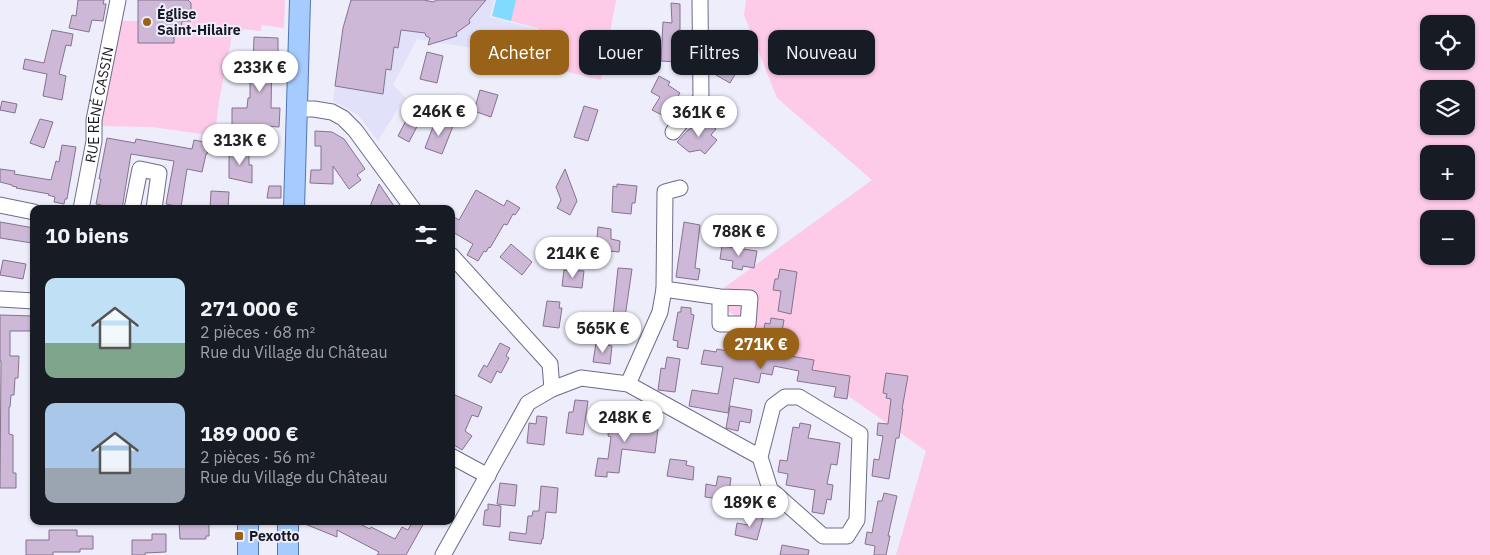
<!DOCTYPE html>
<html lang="fr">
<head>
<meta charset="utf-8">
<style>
  :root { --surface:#171b24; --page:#20242c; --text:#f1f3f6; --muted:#9ea1a6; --accent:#986319 }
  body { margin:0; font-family:"IBM Plex Sans",sans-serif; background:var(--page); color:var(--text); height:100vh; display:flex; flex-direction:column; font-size:19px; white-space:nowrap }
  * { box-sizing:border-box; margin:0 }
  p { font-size:16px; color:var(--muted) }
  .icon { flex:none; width:28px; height:28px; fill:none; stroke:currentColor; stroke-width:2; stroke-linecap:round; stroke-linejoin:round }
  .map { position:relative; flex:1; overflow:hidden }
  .side { position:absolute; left:30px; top:205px; width:425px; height:320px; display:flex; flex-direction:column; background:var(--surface); border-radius:10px; box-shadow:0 1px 4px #0004 }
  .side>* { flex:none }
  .hud { position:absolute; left:470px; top:30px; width:475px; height:45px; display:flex; gap:10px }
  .controls { position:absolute; left:1420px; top:15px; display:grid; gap:10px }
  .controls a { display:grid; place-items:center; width:55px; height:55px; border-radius:10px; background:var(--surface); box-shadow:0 1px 4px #0004; font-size:25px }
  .price { position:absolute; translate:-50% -42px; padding:0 11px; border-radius:18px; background:#fff; color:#222; font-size:16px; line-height:32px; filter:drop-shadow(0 1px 2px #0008) }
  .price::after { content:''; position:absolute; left:50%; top:30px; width:15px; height:11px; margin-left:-8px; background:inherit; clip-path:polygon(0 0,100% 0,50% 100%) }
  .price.selected { background:var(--accent); color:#fff }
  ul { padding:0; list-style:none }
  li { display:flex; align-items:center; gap:15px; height:125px; padding:0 15px }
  li span { display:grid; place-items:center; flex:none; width:140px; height:100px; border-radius:10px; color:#555 }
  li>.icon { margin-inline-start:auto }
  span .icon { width:60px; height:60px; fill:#fffc; stroke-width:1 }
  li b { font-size:21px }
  h2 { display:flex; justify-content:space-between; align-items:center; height:60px; padding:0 15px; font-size:21px }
  .pill { padding:0 18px; border-radius:10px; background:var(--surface); box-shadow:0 1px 4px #0004; font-size:18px; line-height:45px }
  .pill.selected { background:var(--accent); color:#fff }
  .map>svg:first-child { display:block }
  .built { fill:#e1e1fa }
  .green { fill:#fdcae7; fill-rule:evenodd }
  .water { fill:#83daff }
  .building { fill:#cdb9d7; stroke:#85738e }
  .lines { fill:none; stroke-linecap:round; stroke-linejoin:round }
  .minor-casing { stroke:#6c6c8a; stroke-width:17 }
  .major-casing { stroke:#4e77b2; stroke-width:22 }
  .minor { stroke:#fff; stroke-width:15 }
  .major { stroke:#a6cbfe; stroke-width:20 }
  .poi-dot { fill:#986319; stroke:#ededfb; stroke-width:2 }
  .labels { text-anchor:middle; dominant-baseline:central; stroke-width:4; stroke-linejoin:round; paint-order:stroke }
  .poi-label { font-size:14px; font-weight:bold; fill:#191925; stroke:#ededfb; text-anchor:start }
  .street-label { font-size:14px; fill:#191925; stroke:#ededfb }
</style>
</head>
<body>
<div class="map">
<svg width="1490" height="555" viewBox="0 0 1490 555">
  <rect width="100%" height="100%" fill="#ededfb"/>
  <path class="built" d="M351,0H494L490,17L536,29L542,35V42L536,64L472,48L417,39L393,85L405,97L378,141L358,115L333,101L343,28Z"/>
  <path class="green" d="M189,0H285L284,28L262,25L261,31L243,29L240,36L232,34C227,68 216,101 216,136L152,127L94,126L118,21H138L174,32L181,31L182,21L191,20V4Z
    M496,0H616L601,80L538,65L544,41L543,34L537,28L492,16Z
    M746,0H1490V555H896L926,451L710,298L872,180L777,98L744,15ZM1429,24H1466V61H1429ZM1429,89H1466V126H1429ZM1429,154H1466V191H1429ZM1429,219H1466V256H1429Z"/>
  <path class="water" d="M496,0H516L511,21L492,16Z"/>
  <path class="building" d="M78,0H104L103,4H106L103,21L92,20L89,32L69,28L72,15L76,16Z
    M138,0H188L191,3V21H182L181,31L174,32V43H138Z
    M351,0H424L433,2L437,0H486L469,20L470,23L456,33L457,36L428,45L430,38L426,36L425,33L401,30L398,48L394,47L391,70L386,69L383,94L335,86L343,28Z
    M671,3L680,4V30H678L676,62L661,61L663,22L672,23Z
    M52,30L73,34L71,46L66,45L59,74L66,76L62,100L43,96L47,74L23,69L25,59L44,63Z
    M254,37L278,38V58L272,57L271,108H280L279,127L264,126L263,143H247L248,126H232V108H247L248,98H250V68H253Z
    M728,46L740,66L730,83L716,75L722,65L715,54Z
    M427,52L443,56L437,83L420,79Z
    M659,76L670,82L668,85L680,93L666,117L652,110L660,97L651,92Z
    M480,90L498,95L491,117L474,111Z
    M2,101L17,104L15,113L0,110Z
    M584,106L598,110L588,141L574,137Z
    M413,107L424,113L409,142L398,136Z
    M40,119L53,122L44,148L30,143Z
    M436,119L453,126L442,154L425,148Z
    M703,119L716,129L711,135L717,140L705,154L700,150L689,152L677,142L688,130L699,124Z
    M315,131L332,132L344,139L365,169L357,175L361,180L349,189L333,166V184L310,183L311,170H321V146H315Z
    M107,138L135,143L136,139L192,149L194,140L210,143L207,154H206L202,172L187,169L181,207L166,204L174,161L131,154L122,209H119L96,204L101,179H99Z
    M62,145L76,147L67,199H65L64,204L54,202L55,197L48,195L49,194L16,188L17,187L12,186V185L0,182V169L15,171L14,174L51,180L56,161L59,162Z
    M229,151H249V165H252V183L229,178Z
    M565,169L577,201L570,215L557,208L561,200L556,187Z
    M379,184L396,209H369Z
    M617,184L637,186L635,203H632L631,214L612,212L613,186L617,187Z
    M269,186H281V198H267Z
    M476,190L504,206L507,200L520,208L515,215L513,214L507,225L504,224L490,248L489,247L486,252L484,251L478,261L467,255L473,244L451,231V215L459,220Z
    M211,191L229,192L228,209H210Z
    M0,222L34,228L32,243L0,238Z
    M684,222L700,225L695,268L700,269L698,280L676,277Z
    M598,227L611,229V239L620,241L619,252L596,250Z
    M511,244L532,262L522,275L500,257Z
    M722,246L757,251L754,268L743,266L742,270L732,268L733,261L720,259Z
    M3,260L26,264L23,279L0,275Z
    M618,268L632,269L623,331L606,328L608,314L613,315Z
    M780,269L797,272L791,314L778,311L781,291L773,290L775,279H778Z
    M564,270L584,271L582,288L562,286Z
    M547,301L560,302L559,308H562L559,328L543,326Z
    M681,307L691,308V314L694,315L688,349L677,347L678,341L673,340L678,312H681Z
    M0,315L34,316V331H10V356H19L18,378H15L14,395H11L10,407H9V434L13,435V473H16V488H0L1,361H0Z
    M771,318L784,320L778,354L814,360L812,370L850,376L847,399L834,397L836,387L797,381L799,371L774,366L772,375L761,373L759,383L734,378L728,413L689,406L692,390L718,394L723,367L701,364L704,350L716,352L717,349L738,353L737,356L759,359L765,323L770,324Z
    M500,343L510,348L506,356L509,358L501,373L497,371L491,383L478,376L484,365L487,367Z
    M596,343L612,346L610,364L593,362Z
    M667,357L680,359L675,392L658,390L661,368L665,369Z
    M886,373L908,376L902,409H903L899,438H896L889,479L872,476L874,459L879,460L883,436L877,435L878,423L888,424L891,399L886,398L887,394L883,393Z
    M455,395L482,407L478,417L472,415L465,431L472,436L462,450L451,443V396L454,397Z
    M575,400L588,401L583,435L566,433L569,412H573Z
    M730,406L752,410L750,423L740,421L738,431L726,428Z
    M614,412L629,414L627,426L658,429L655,453L622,449L619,473L607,472V477L595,476L598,458L608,459L611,437L608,436L610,418L613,419Z
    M537,416L547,417L544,445L527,443L529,423L536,424Z
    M800,423L811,425L808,438L840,443L837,465L831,464L827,484L833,485L831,500L827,499L824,514L812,512L815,490L786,485L788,474L778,472L780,460L787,461L793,427L799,428Z
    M670,459L687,461L686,465L694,467L693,480L667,476Z
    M718,476L731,478L728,500L705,497L706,484L716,486Z
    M500,483L517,485L515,506L497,504Z
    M541,486L558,488L556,513L546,512L543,539H542L541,544L509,540L510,532L526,534L528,516H532L533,511H539Z
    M884,493L897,496L888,536H890L886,555H874L875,546L865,544L867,532L872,533L878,501H882Z
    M488,504L501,506L500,527L483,525L485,510H488Z
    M750,516L763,518L757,540L735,535L737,523L748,525Z
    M300,521H354L370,529L371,527L395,539L402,527L408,530L413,521H425L406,555H377L379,552L337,530V537L300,522Z
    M179,522H209V536H206V539H180Z
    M49,530H77V536H93V549H80V552H53V555H26V540H49Z
    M152,534H166V552L145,553V555H132V540H152Z
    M782,545L809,550L808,555H780Z"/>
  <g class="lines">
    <defs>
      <g id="minor">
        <path d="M297,109H314L332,112L343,118L355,130L413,209"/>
        <path d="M673,132L701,98L700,0"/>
        <path d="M0,205L34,212"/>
        <path id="s1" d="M81,209L94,141V120L118,0"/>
        <path d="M132,209L140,169L159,173L154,209"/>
        <path d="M451,255L550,364L552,389"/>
        <path d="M664,289L720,297L750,298L748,324H720V297"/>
        <path d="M0,299L34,301"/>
        <path d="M628,384L660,312L664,289L665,192L680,188"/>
        <path d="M451,456L488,476"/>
        <path d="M443,555L528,403L552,389L581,378L628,384L760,457L770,489L823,536H847L857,520L860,434L799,397H785L773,406L760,457"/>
      </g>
      <path id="major" d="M294,209L300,0
        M248,555V521
        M288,555V521"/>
    </defs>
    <use href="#minor" class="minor-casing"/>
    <use href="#major" class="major-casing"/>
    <use href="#minor" class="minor"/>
    <use href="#major" class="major"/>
  </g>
  <g class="poi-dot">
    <circle cx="147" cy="22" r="5"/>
    <rect x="234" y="531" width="10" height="10" rx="2.5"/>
  </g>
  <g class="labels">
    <g class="poi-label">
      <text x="157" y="14">Église<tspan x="157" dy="16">Saint-Hilaire</tspan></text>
      <text x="249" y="536">Pexotto</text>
    </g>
    <g class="street-label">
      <text stroke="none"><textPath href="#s1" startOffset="106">RUE RENÉ CASSIN</textPath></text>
    </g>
  </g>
</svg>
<div class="controls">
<a><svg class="icon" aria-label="locate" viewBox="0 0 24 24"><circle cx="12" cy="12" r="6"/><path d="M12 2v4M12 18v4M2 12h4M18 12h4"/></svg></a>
<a><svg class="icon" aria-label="layers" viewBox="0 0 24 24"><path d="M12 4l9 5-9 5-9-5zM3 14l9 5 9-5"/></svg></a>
<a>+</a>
<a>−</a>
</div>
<b class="price" style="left:260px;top:93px">233K €</b>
<b class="price" style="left:439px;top:137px">246K €</b>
<b class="price" style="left:699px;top:138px">361K €</b>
<b class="price" style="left:240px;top:166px">313K €</b>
<b class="price" style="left:739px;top:257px">788K €</b>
<b class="price" style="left:573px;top:279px">214K €</b>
<b class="price" style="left:603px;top:354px">565K €</b>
<b class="price selected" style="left:761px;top:370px">271K €</b>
<b class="price" style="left:625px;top:443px">248K €</b>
<b class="price" style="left:750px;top:528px">189K €</b>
<div class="hud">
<a class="pill selected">Acheter</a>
<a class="pill">Louer</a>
<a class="pill">Filtres</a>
<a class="pill">Nouveau</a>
</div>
<section class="side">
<h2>10 biens<svg class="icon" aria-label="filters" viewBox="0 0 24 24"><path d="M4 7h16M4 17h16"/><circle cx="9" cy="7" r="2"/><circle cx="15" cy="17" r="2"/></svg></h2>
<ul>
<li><span style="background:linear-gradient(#bfe0f5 65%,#7fa58c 0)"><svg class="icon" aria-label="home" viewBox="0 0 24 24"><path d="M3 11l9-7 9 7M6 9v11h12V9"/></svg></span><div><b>271 000 €</b><p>2 pièces · 68 m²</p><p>Rue du Village du Château</p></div></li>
<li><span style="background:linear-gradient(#a9c7e8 65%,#9aa5b1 0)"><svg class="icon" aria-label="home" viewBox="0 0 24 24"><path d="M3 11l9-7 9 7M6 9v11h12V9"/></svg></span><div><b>189 000 €</b><p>2 pièces · 56 m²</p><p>Rue du Village du Château</p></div></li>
</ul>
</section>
</div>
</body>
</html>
